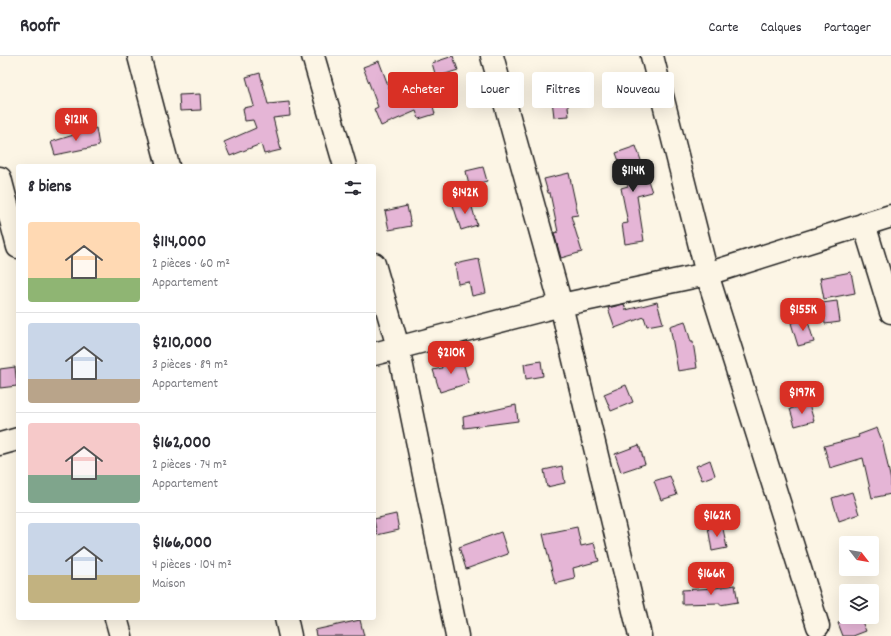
<!DOCTYPE html>
<html lang="fr">
<head>
<meta charset="utf-8">
<style>
  :root { --surface:#fff; --page:#f2f2f3; --text:#2b2b33; --muted:#7c7c81; --line:#e1e1e2; --accent:#d93025 }
  body { margin:0; font-family:Dekko,sans-serif; background:var(--page); color:var(--text); height:100vh; display:flex; flex-direction:column; font-size:15px; white-space:nowrap }
  * { box-sizing:border-box; margin:0 }
  p { font-size:13px; color:var(--muted) }
  .icon { flex:none; width:22px; height:22px; fill:none; stroke:currentColor; stroke-width:2; stroke-linecap:round; stroke-linejoin:round }
  .map { position:relative; flex:1; overflow:hidden }
  .side { position:absolute; left:16px; top:108px; width:360px; height:456px; display:flex; flex-direction:column; background:var(--surface); border-radius:4px; box-shadow:0 4px 16px #0002 }
  .side>* { flex:none }
  .hud { position:absolute; left:388px; top:16px; width:380px; height:36px; display:flex; gap:8px }
  .needle { width:26px; rotate:121deg }
  .controls { position:absolute; left:839px; top:480px; display:grid; gap:8px }
  .controls a { display:grid; place-items:center; width:40px; height:40px; border-radius:4px; background:var(--surface); box-shadow:0 4px 16px #0002; font-size:20px }
  .price { position:absolute; translate:-50% -34px; padding:0 9px; border-radius:8px; background:var(--accent); color:#fff; font-size:13px; line-height:26px; filter:drop-shadow(0 1px 2px #0008) }
  .price::after { content:''; position:absolute; left:50%; top:24px; width:12px; height:9px; margin-left:-6px; background:inherit; clip-path:polygon(0 0,100% 0,50% 100%) }
  .price.active { background:#222; color:#fff }
  ul { padding:0; list-style:none }
  li { display:flex; align-items:center; gap:12px; height:100px; padding:0 12px }
  li+li { border-top:1px solid var(--line) }
  li span { display:grid; place-items:center; flex:none; width:112px; height:80px; border-radius:4px; color:#555 }
  li>.icon { margin-inline-start:auto }
  span .icon { width:48px; height:48px; fill:#fffc; stroke-width:1 }
  li b { font-size:17px }
  h2 { display:flex; justify-content:space-between; align-items:center; height:48px; padding:0 12px; font-size:17px }
  .chip { padding:0 14px; border-radius:4px; background:var(--surface); box-shadow:0 4px 16px #0002; font-size:14px; line-height:36px }
  .chip.active { background:var(--accent); color:#fff }
  header { display:flex; align-items:center; gap:24px; box-sizing:border-box; height:56px; padding:0 20px; background:var(--surface); border-bottom:1px solid var(--line) }
  header strong { font-size:19px }
  nav { display:flex; gap:22px; margin-inline-start:auto; font-size:14px }
  .map>svg:first-child { display:block }
  .building { fill:#e5b5d6; stroke:#1c1c1c }
  .lines { fill:none; stroke-linecap:round; stroke-linejoin:round }
  .minor-casing { stroke:#1c1c1c; stroke-width:25 }
  .minor { stroke:#fcf5e5; stroke-width:22 }
</style>
</head>
<body>
<header>
<strong>Roofr</strong>
<nav><a>Carte</a><a>Calques</a><a>Partager</a></nav>
</header>
<div class="map">
<svg width="891" height="580" viewBox="0 0 891 580">
  <rect width="100%" height="100%" fill="#fcf5e5"/>
  <filter id="ink" filterUnits="userSpaceOnUse"><feTurbulence type="fractalNoise" baseFrequency=".025" numOctaves="2"/><feDisplacementMap in="SourceGraphic" scale="8" xChannelSelector="R" yChannelSelector="G"/><feConvolveMatrix kernelMatrix="1 2 1 2 8 2 1 2 1" color-interpolation-filters="sRGB"/></filter>
  <g filter="url(#ink)">
    <path class="building" d="M453,0L458,14L436,21L432,7Z
      M379,5L394,45L429,35L435,58L419,63L416,55L381,70L374,53L378,51L363,11Z
      M260,17L268,48L289,46L290,60L273,62L281,94L264,98L261,88L230,100L224,86L256,72L253,64L245,65L243,52L254,50L246,21Z
      M565,21L569,41H567L569,60L554,61L552,44L542,46L539,27Z
      M200,38L201,54L180,55L179,39Z
      M96,72L99,90L55,99L51,86Z
      M636,90L652,136L637,140L644,185L625,188L622,168L628,167L621,132L628,130L616,97Z
      M483,111L487,125L469,130L466,115Z
      M569,117L578,159L571,160L582,196L561,202L554,177L558,176L550,137H548L544,123Z
      M470,144L477,169L461,174L453,149Z
      M407,150L411,170L389,174L385,155Z
      M479,203L486,237L472,240L469,226L458,228L455,208Z
      M851,216L855,237L824,243L820,222Z
      M837,245L840,266L825,268L822,247Z
      M657,246L663,267L647,270L644,261L615,272L608,252L624,248L626,254Z
      M807,262L814,286L798,290L791,267Z
      M685,265L691,286H693L697,312L678,315L670,270Z
      M454,302L455,308L463,306L469,327L440,336L433,314L442,312L440,306Z
      M541,305L543,320L526,323L524,308Z
      M15,311L17,330L0,332V313Z
      M626,329L633,346L611,355L604,338Z
      M809,348L814,365L795,370L790,353Z
      M516,349L518,365L464,372L463,361Z
      M877,372L883,387L891,425V438L872,442L863,402L830,412L824,390L859,381L858,379Z
      M639,389L645,408L621,416L615,398Z
      M710,404L715,419L702,424L696,410Z
      M562,410L565,427L547,431L544,414Z
      M670,420L677,439L661,444L654,425Z
      M852,436L859,458L839,465L832,442Z
      M396,458L399,474L377,479L374,463Z
      M722,468L727,492L712,495L708,471Z
      M577,471L581,490L594,487L599,505L573,512L575,523L555,528L543,478Z
      M501,476L508,498L466,513L459,491Z
      M735,529L738,546L720,549V547L682,548V534L715,532Z
      M852,561H860L866,575L853,580H843L838,567Z
      M360,564L364,580H316L315,574Z"/>
    <g class="lines">
      <defs>
        <path id="minor" d="M139,0L168,110
          M313,0L345,110
          M492,0L561,249L640,580
          M652,0L707,218L818,570
          M0,122L18,191
          M864,168L891,256
          M374,208L398,291L457,580
          M374,298L561,249L707,218L891,160
          M0,388L18,383
          M116,562L121,580
          M286,562L290,580"/>
      </defs>
      <use href="#minor" class="minor-casing"/>
      <use href="#minor" class="minor"/>
    </g>
  </g>
</svg>
<div class="controls">
<a><svg class="needle" viewBox="-14 -14 28 28"><path d="M0-13l5 13h-10z" fill="#e53935"/><path d="M0 13l5-13h-10z" fill="#7c7c81"/></svg></a>
<a><svg class="icon" aria-label="layers" viewBox="0 0 24 24"><path d="M12 4l9 5-9 5-9-5zM3 14l9 5 9-5"/></svg></a>
</div>
<b class="price" style="left:76px;top:86px">$121K</b>
<b class="price active" style="left:633px;top:137px">$114K</b>
<b class="price" style="left:465px;top:159px">$142K</b>
<b class="price" style="left:803px;top:276px">$155K</b>
<b class="price" style="left:451px;top:319px">$210K</b>
<b class="price" style="left:802px;top:359px">$197K</b>
<b class="price" style="left:717px;top:482px">$162K</b>
<b class="price" style="left:711px;top:540px">$166K</b>
<div class="hud">
<a class="chip active">Acheter</a>
<a class="chip">Louer</a>
<a class="chip">Filtres</a>
<a class="chip">Nouveau</a>
</div>
<section class="side">
<h2>8 biens<svg class="icon" aria-label="filters" viewBox="0 0 24 24"><path d="M4 7h16M4 17h16"/><circle cx="9" cy="7" r="2"/><circle cx="15" cy="17" r="2"/></svg></h2>
<ul>
<li><span style="background:linear-gradient(#ffd9b3 70%,#8fb573 0)"><svg class="icon" aria-label="home" viewBox="0 0 24 24"><path d="M3 11l9-7 9 7M6 9v11h12V9"/></svg></span><div><b>$114,000</b><p>2 pièces · 60 m²</p><p>Appartement</p></div></li>
<li><span style="background:linear-gradient(#c9d6e8 70%,#b9a48a 0)"><svg class="icon" aria-label="home" viewBox="0 0 24 24"><path d="M3 11l9-7 9 7M6 9v11h12V9"/></svg></span><div><b>$210,000</b><p>3 pièces · 89 m²</p><p>Appartement</p></div></li>
<li><span style="background:linear-gradient(#f6c9c9 65%,#7fa58c 0)"><svg class="icon" aria-label="home" viewBox="0 0 24 24"><path d="M3 11l9-7 9 7M6 9v11h12V9"/></svg></span><div><b>$162,000</b><p>2 pièces · 74 m²</p><p>Appartement</p></div></li>
<li><span style="background:linear-gradient(#c9d6e8 65%,#c2b280 0)"><svg class="icon" aria-label="home" viewBox="0 0 24 24"><path d="M3 11l9-7 9 7M6 9v11h12V9"/></svg></span><div><b>$166,000</b><p>4 pièces · 104 m²</p><p>Maison</p></div></li>
</ul>
</section>
</div>
</body>
</html>
